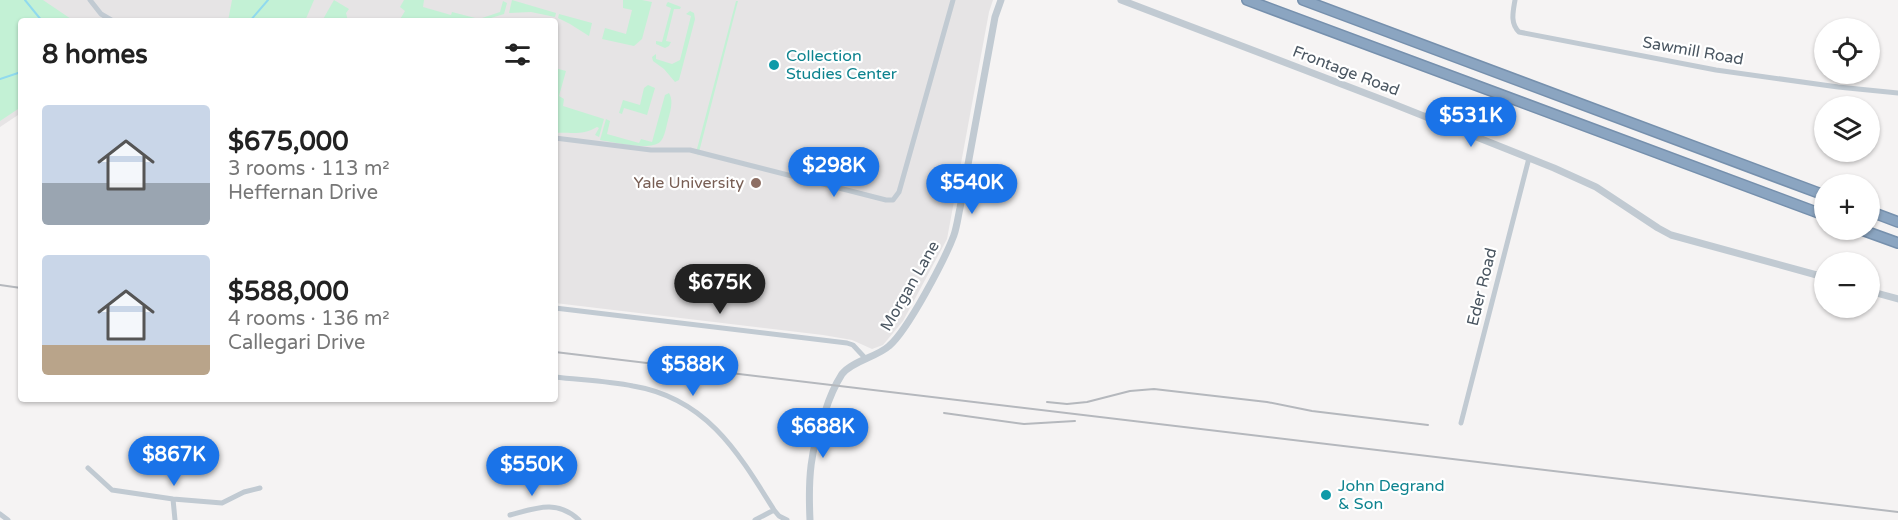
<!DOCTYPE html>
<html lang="en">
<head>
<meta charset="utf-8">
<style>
  :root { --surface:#fff; --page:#f2f2f2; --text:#222; --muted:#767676; --accent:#1a73e8 }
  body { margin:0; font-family:"Varela Round",sans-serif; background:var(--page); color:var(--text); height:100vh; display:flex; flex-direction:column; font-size:22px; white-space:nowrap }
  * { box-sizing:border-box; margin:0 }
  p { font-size:20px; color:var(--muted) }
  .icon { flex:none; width:33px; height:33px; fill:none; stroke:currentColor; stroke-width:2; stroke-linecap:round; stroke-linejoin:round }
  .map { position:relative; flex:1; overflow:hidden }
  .details { position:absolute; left:18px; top:18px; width:540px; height:384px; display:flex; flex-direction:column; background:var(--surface); border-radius:6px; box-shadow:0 2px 4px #0004 }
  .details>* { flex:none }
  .tools { position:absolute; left:1814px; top:18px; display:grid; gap:12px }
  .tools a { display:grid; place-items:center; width:66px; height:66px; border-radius:50%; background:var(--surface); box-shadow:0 2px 4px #0004; font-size:30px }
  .price { position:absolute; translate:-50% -51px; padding:0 14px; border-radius:21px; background:var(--accent); color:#fff; font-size:20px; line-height:39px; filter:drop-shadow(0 2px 3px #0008) }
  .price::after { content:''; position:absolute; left:50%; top:36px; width:18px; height:14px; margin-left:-9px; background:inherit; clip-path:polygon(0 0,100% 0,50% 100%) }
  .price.on { background:#222; color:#fff }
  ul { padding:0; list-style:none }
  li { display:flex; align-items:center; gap:18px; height:150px; padding:0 24px }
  li span { display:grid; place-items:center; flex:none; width:168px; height:120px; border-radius:6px; color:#555 }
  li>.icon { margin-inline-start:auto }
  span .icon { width:72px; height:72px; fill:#fffc; stroke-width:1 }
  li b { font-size:26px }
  h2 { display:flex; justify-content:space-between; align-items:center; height:72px; padding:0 24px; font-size:26px }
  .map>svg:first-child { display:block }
  .education { fill:#e6e4e5 }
  .green { fill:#c3f1d5 }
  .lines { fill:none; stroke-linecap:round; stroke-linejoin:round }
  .stream { stroke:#90daee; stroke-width:2 }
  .motorway-casing { stroke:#7690ad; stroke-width:12 }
  .minor { stroke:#c1cad2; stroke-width:5 }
  .tertiary { stroke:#c1cad2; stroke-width:7 }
  .motorway { stroke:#8ba5c1; stroke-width:9 }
  .rail { stroke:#b5b8bd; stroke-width:2 }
  .culture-dot { fill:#0f9aa8; stroke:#fff; stroke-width:2 }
  .education-dot { fill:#8d6e63; stroke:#fff; stroke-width:2 }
  .labels { text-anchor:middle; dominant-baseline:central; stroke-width:4.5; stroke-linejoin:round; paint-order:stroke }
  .street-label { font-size:16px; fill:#4a5661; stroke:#fff }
  .culture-label { font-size:16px; fill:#0d838f; stroke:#fff; text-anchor:start }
  .education-label { font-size:16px; fill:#785e54; stroke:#fff; text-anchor:end }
</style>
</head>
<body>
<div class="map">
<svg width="1898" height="520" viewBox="0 0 1898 520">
  <rect width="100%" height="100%" fill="#f5f3f3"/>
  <path class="education" d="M0,0H993L989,12L947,239L903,321L883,345L872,349L852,340L823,335L555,303V21H21V113L0,127Z"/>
  <path class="green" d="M0,0H43L74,21H21V107L0,121Z
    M232,0H314L305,21H228Z
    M334,0L349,9L346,13L348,21H322Z
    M404,0H424L423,7L451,15L452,12L479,19L500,12L503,1L507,3L504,14L481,21H399L405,11L400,7Z
    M512,0L556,13L555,17L531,12L509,13Z
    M623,0H642L652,2L642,39L634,46L602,39L605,28L626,34L632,10L623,8Z
    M736,1H738L698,156L697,149Z
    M668,2L681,7L680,9H674L666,41L671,42L669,46L665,48L656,44V41L662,42L671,8L666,6L667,3Z
    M690,11L694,13L695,19L679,80L675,82L664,69L653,61L652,57L656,54V59L672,64L680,60L691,16L686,14Z
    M559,14L592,23L589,36L570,24L558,18Z
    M555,68L566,71L559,96L564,99L563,106L604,119L599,137L595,135L599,128L597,127C581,136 573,132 555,133Z
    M648,85L655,88L647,115L624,108L622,114L619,113L623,100L640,105L644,88Z
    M669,93C674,101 670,112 668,120C666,127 665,137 660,142C650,151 613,142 600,140L606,119L610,121L607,134L639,143L641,139L652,142L665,95Z"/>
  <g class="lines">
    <path class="stream" d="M25,0L42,21
      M250,21L268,0
      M0,79L21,72"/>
    <defs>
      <path id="motorway" d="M1247,0L1824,215
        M1303,0L1824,195
        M1869,211L1898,222
        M1862,230L1898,243"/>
    </defs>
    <use href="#motorway" class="motorway-casing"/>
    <path class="minor" d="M90,0L101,14L113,21
      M1515,0C1513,12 1510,23 1519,32L1716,70L1838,87L1898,93
      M555,138L651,150H690L886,200H893L899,192L953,0
      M555,308L847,343L853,345L866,359
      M555,377C581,380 608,381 633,386C706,398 738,452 774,510
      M1461,423L1529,158
      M88,468L112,490L173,499L222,503L244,492L260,488
      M173,499L175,520
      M0,514L8,520
      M510,515C536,508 557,499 579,520
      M755,520L774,510L779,516L787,520"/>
    <path class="tertiary" d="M1121,0L1391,103L1554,168L1596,187L1658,228L1671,235L1824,277
      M1869,291L1898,299
      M810,520C808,478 810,451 825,412C829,399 835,385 842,374C852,361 877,357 889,346C908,330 945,259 954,235C957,226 958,217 960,208L995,17L1001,0"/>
    <use href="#motorway" class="motorway"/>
    <path class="rail" d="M0,285L21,288
      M555,352L1898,512
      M1047,402L1067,404L1087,402L1130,391L1154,389L1267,402L1312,411L1428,425
      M944,413L1024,424L1075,421"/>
  </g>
  <g class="culture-dot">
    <circle cx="774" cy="65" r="6"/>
    <circle cx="1326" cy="495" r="6"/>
  </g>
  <circle class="education-dot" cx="756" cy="183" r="6"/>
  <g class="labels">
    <g class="street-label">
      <text transform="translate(1693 51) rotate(10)">Sawmill Road</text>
      <text transform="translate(1346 71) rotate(21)">Frontage Road</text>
      <text transform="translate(910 286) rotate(-60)">Morgan Lane</text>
      <text transform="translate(1482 287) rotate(-76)">Eder Road</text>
    </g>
    <g class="culture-label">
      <text x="786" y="56">Collection<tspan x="786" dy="18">Studies Center</tspan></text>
      <text x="1338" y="486">John Degrand<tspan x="1338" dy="18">&amp; Son</tspan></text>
    </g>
    <g class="education-label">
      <text x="744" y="183">Yale University</text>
    </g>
  </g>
</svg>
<div class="tools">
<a><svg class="icon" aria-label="locate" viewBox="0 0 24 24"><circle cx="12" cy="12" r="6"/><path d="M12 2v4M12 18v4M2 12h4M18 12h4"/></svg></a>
<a><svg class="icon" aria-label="layers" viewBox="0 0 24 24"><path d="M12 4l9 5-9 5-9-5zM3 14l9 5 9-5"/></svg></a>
<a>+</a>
<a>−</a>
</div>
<b class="price" style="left:1471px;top:148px">$531K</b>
<b class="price" style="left:834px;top:198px">$298K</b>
<b class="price" style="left:972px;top:215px">$540K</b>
<b class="price on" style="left:720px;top:315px">$675K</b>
<b class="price" style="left:693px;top:397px">$588K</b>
<b class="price" style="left:823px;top:459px">$688K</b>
<b class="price" style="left:174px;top:487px">$867K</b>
<b class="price" style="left:532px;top:497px">$550K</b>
<section class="details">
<h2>8 homes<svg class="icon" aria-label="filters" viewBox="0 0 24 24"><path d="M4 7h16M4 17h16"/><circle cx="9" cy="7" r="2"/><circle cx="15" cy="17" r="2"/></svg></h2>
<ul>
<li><span style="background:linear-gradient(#c9d6e8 65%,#9aa5b1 0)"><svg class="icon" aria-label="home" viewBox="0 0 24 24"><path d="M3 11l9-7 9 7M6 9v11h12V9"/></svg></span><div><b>$675,000</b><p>3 rooms · 113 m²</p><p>Heffernan Drive</p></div></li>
<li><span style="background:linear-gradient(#c9d6e8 75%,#b9a48a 0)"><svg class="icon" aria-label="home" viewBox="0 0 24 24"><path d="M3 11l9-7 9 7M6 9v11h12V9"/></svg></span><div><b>$588,000</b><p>4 rooms · 136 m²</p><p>Callegari Drive</p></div></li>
</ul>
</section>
</div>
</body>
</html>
